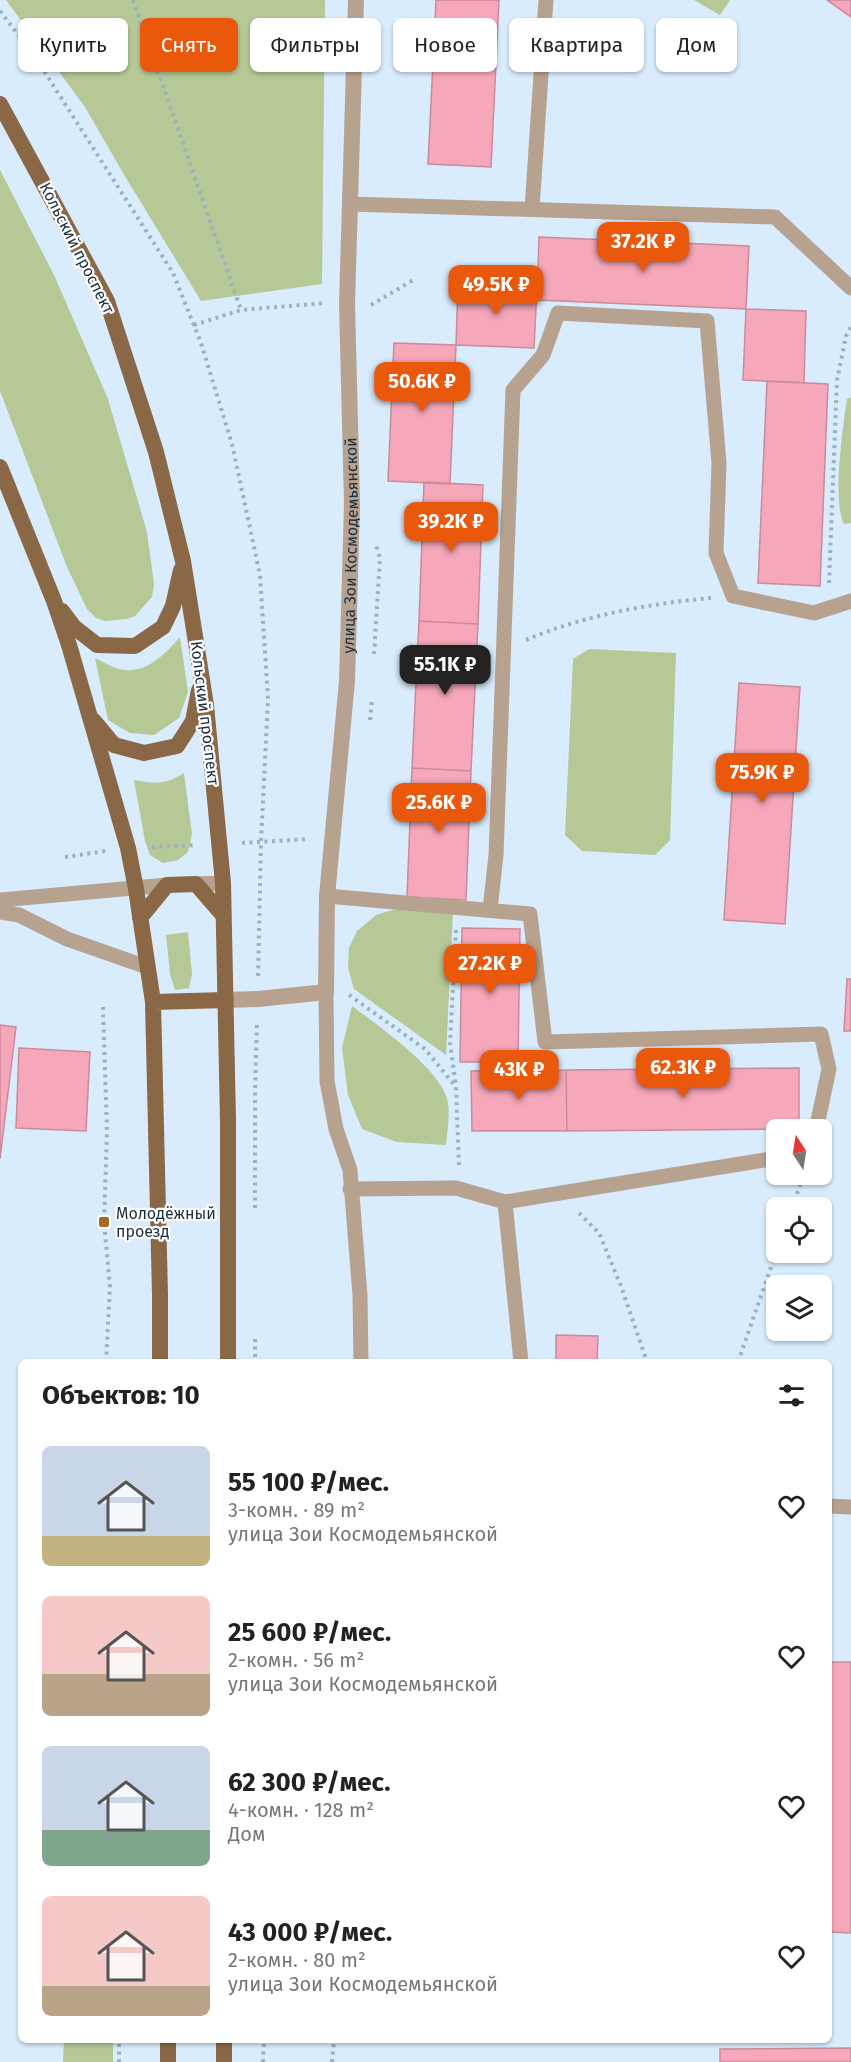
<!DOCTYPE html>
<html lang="ru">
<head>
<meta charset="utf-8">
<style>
  :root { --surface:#fff; --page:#f2f2f2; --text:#222; --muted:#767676; --accent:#ea580c }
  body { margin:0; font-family:"Fira Sans",sans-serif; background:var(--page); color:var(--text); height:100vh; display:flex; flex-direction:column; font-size:22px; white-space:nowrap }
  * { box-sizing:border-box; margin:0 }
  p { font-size:20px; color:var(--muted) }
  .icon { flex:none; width:33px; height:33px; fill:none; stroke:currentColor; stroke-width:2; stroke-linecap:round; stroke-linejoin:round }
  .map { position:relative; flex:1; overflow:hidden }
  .sheet { position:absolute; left:18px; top:1359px; width:814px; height:684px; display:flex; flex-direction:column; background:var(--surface); border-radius:9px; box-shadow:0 2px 4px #0004 }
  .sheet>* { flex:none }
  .banner { position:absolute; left:18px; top:18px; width:816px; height:54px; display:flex; gap:12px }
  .needle { width:39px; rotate:348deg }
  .buttons { position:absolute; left:766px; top:1119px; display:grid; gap:12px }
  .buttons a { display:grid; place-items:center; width:66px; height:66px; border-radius:9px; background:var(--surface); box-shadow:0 2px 4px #0004; font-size:30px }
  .price { position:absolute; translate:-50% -51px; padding:0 14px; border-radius:12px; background:var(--accent); color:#fff; font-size:20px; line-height:39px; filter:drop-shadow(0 2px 3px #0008) }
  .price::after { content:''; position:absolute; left:50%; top:36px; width:18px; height:14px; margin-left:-9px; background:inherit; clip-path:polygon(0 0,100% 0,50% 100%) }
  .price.active { background:#222; color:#fff }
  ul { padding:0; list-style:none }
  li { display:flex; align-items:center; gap:18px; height:150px; padding:0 24px }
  li span { display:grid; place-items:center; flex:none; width:168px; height:120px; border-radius:9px; color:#555 }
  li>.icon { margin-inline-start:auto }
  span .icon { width:72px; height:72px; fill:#fffc; stroke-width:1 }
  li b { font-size:26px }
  h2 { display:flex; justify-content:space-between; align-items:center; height:72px; padding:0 24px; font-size:26px }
  .pill { padding:0 21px; border-radius:9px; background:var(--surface); box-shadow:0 2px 4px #0004; font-size:21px; line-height:54px }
  .pill.active { background:var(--accent); color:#fff }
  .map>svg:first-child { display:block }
  .green { fill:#b5c895 }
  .building { fill:#f6a7b9; stroke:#ca8b99; stroke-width:1.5 }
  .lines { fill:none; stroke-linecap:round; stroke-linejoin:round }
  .path { stroke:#9cb0c1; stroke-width:4; stroke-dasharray:3 4.5; stroke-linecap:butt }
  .service { stroke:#b7a290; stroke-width:15 }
  .minor { stroke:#b7a290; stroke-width:16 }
  .primary { stroke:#8a6745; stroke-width:16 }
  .poi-dot { fill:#a56a2a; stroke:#fff; stroke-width:2 }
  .labels { text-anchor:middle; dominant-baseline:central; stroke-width:4.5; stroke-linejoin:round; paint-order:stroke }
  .street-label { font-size:16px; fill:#1b2f3f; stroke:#fff }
  .poi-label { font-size:16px; fill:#1b2f3f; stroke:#fff; text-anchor:start }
</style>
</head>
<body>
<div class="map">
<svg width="851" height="2062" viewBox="0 0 851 2062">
  <rect width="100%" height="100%" fill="#d8ecfd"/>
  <path class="green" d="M6,0H325L322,284L201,301L123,173L85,107Z
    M694,0H730L720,15Z
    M0,170L54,275L108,399L147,532L154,584L152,597L135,616L127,619L105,621L96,618L87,609L67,567L0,391Z
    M851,398V523L844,524C832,501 843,427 847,399Z
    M180,637L188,692L179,718L154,735L130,733L108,720L95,658C102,661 109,666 116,668C143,677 164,656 180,637Z
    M589,649L676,653L670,840L655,855L582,851L565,835L573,659Z
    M184,773L192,834L188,852L178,860L163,863L150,855L145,841L134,780C156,784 164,785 184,773Z
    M402,907L453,912L446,1055L354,989L348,968L349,948L357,931L376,915Z
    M188,932L192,974L189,988L175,990L170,974L166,935Z
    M352,1006C377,1025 444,1071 448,1103C450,1116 447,1132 446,1145L397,1142L362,1129L348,1095L342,1048Z
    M64,2040H113V2062H63Z"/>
  <path class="building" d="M436,0H499L491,167L428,164Z
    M827,0H851V17Z
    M539,237L749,246L746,309L537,300Z
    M458,284L537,288L534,348L456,345Z
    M746,309L806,311L804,383L743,380Z
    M394,343L456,345L450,484L388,481Z
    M767,381L828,384L820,586L758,583Z
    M424,482L483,485L478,624L419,621Z
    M419,621L478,624L471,771L412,768Z
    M739,683L800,687L785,924L724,920Z
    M412,768L471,771L466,900L407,897Z
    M462,928L520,929L518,1062H460Z
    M847,979H851V1031H844Z
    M0,1025L16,1027L0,1159Z
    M19,1048L90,1052L86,1131L16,1128Z
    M799,1068V1129L567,1131L566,1070Z
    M566,1070L567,1131H472L471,1071Z
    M556,1335L598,1336L597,1362H556Z
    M830,1662H851V1933L830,1932Z
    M851,2048V2062H720V2049Z"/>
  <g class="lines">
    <path class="path" d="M133,0L241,310
      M0,11L35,57L173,273L201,343L232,444L260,575L268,699L261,842L258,977
      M371,305L415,279
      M194,325L241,310L325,303
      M829,583L837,380L846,336L851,327
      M526,640C581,616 652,603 711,598
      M374,654L380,558L376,545
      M370,720L372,700
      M242,843L309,839
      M152,847L196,845
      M65,857L106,851
      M456,930L450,1043L456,1087
      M349,995L425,1049L456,1087L459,1165
      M103,1007L107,1132L104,1222L110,1287L106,1362
      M255,1208V1095L257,1021
      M792,1208L804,1174
      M579,1213L599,1233L621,1286L647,1362
      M255,1339V1362
      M738,1362L777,1250
      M119,2062V2040
      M263,2062L264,2040
      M332,2062L334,2040"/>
    <path class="service" d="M350,204L775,217L851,288
      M532,209L546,0
      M196,884L223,883
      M327,896L530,914L545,1042L821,1034L829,1069L816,1130
      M0,900L167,885
      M490,910L496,855L513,390L543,355L558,313L707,321L719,463L716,553L733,596L814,613L851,601
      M0,912L19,915L67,939L147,967
      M326,992L327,1081L336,1129L350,1170L360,1295L361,1362
      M350,1189L456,1188L505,1202L521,1362
      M505,1202L777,1158
      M830,1506L851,1507"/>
    <path class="minor" id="s1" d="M226,1000L258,999L326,992L327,896L347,681L352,504L347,303L356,0"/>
    <path class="primary" d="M0,104L107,301L156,452L183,561L206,705L223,883L228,1121V1362
      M0,467L54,601L69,645L128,848L136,889L153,1002L160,1295V1362
      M62,611L74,627L97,645L135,646L163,627L173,606L181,570
      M94,721L114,745L144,753L177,746L193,721L199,690
      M140,918L167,885L196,884L223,915
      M153,1002L226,1000
      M168,2040V2062
      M224,2062V2040"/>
  </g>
  <rect class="poi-dot" x="98" y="1216" width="12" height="12" rx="3"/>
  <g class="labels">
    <g class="street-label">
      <text transform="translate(77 248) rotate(63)">Кольский проспект</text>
      <text stroke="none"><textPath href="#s1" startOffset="548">улица Зои Космодемьянской</textPath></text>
      <text transform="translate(205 713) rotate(83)">Кольский проспект</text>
    </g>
    <g class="poi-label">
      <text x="116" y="1213">Молодёжный<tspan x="116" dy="18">проезд</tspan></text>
    </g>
  </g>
</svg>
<div class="buttons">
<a><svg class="needle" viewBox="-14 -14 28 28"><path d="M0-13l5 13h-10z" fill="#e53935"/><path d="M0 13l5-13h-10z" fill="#767676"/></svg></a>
<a><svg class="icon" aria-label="locate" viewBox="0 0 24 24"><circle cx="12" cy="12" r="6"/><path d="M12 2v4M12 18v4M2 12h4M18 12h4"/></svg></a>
<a><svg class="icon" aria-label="layers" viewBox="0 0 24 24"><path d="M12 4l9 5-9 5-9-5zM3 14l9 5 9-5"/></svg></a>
</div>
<b class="price" style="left:643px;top:273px">37.2K ₽</b>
<b class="price" style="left:496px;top:316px">49.5K ₽</b>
<b class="price" style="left:422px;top:413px">50.6K ₽</b>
<b class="price" style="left:451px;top:553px">39.2K ₽</b>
<b class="price active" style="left:445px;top:696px">55.1K ₽</b>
<b class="price" style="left:762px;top:804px">75.9K ₽</b>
<b class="price" style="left:439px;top:834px">25.6K ₽</b>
<b class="price" style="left:490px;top:995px">27.2K ₽</b>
<b class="price" style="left:683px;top:1099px">62.3K ₽</b>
<b class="price" style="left:519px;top:1101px">43K ₽</b>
<div class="banner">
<a class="pill">Купить</a>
<a class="pill active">Снять</a>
<a class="pill">Фильтры</a>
<a class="pill">Новое</a>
<a class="pill">Квартира</a>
<a class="pill">Дом</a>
</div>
<section class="sheet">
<h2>Объектов: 10<svg class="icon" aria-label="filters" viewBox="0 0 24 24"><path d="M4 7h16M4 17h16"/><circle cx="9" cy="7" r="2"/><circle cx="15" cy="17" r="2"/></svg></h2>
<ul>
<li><span style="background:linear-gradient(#c9d6e8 75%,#c2b280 0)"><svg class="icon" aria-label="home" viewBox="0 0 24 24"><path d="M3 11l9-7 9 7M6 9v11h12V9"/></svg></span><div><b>55 100 ₽/мес.</b><p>3-комн. · 89 m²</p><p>улица Зои Космодемьянской</p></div><svg class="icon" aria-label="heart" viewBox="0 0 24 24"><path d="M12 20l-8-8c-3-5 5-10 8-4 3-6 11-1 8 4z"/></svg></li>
<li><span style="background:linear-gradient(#f6c9c9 65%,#b9a48a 0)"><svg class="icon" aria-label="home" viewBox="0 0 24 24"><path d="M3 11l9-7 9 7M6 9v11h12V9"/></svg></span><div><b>25 600 ₽/мес.</b><p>2-комн. · 56 m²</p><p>улица Зои Космодемьянской</p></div><svg class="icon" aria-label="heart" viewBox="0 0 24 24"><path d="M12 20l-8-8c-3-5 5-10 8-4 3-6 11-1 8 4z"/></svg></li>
<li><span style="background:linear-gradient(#c9d6e8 70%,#7fa58c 0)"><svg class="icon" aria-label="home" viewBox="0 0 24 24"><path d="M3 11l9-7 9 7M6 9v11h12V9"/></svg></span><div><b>62 300 ₽/мес.</b><p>4-комн. · 128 m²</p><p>Дом</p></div><svg class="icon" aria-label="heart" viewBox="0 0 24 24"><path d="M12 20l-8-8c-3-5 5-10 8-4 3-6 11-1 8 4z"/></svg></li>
<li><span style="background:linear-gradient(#f6c9c9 75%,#b9a48a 0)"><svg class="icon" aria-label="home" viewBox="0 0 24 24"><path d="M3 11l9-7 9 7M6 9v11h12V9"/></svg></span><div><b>43 000 ₽/мес.</b><p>2-комн. · 80 m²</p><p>улица Зои Космодемьянской</p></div><svg class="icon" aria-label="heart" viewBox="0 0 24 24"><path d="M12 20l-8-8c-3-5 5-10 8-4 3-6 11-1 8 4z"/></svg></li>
</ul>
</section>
</div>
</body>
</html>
